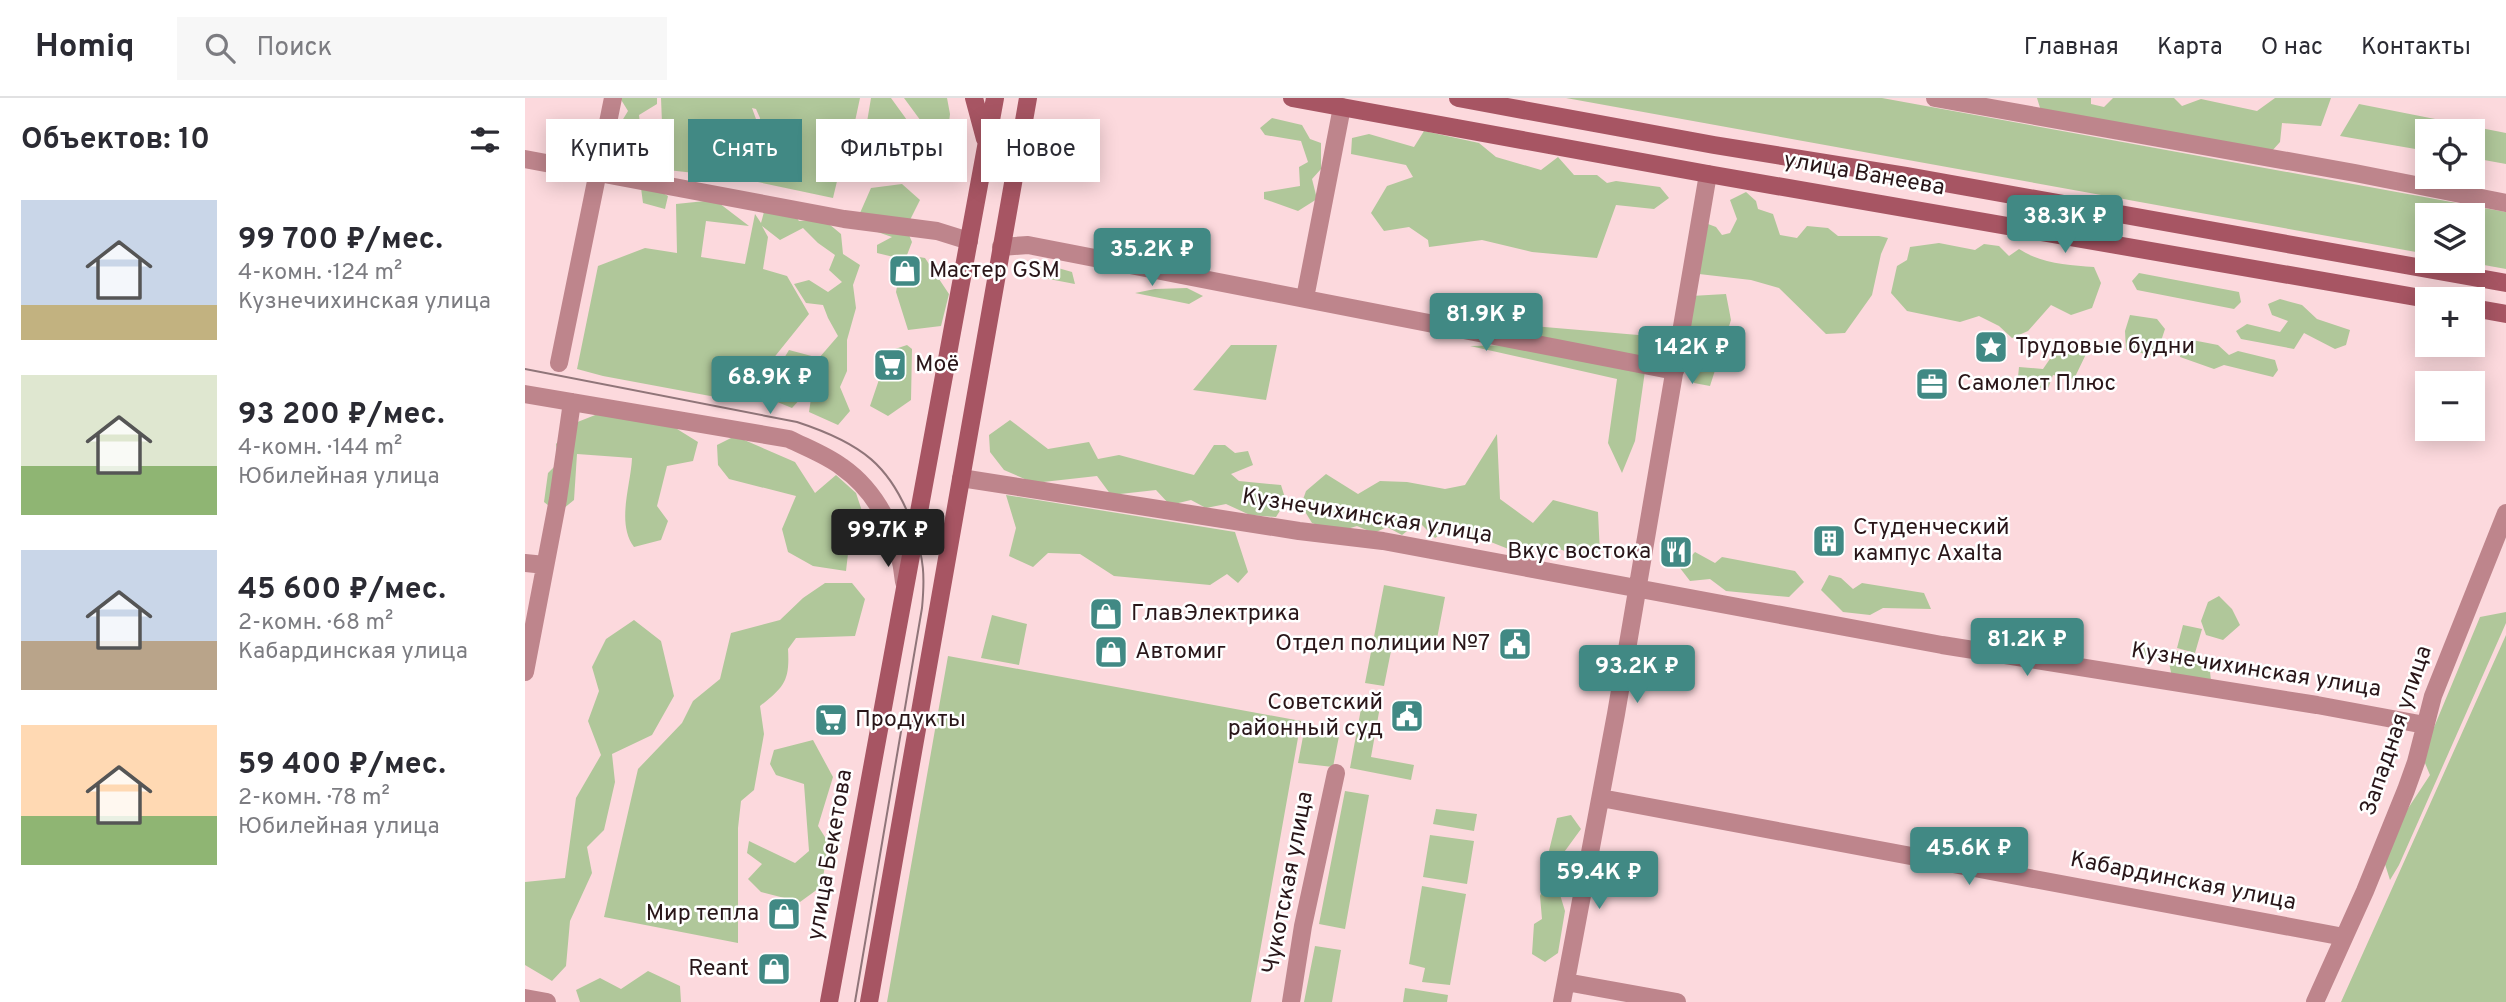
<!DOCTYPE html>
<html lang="ru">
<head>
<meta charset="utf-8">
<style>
  :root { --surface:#fff; --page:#f7f7f7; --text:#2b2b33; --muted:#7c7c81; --line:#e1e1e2; --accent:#418984 }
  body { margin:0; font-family:Overpass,sans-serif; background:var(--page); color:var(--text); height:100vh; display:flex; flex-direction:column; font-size:26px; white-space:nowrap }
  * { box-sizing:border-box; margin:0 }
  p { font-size:23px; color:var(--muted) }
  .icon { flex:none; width:38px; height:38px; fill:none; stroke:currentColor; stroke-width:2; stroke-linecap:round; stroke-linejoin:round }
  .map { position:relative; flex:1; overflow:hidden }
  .sheet { display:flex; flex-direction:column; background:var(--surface); width:525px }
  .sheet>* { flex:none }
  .banner { position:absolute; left:21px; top:21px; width:665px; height:63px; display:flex; gap:14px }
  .controls { position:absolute; left:1890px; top:21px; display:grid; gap:14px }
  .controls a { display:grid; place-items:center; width:70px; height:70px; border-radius:0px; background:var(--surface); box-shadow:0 4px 18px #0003; font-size:35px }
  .price { position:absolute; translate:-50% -60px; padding:0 16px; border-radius:7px; background:var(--accent); color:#fff; font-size:23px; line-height:46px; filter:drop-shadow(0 2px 4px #0008) }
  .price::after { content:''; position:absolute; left:50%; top:42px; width:21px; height:16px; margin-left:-10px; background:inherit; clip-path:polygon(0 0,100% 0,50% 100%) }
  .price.current { background:#222; color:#fff }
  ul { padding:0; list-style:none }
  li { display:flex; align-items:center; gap:21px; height:175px; padding:0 21px }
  li span { display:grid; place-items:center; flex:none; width:196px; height:140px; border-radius:0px; color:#555 }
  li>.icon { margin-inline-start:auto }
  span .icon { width:84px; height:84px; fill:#fffc; stroke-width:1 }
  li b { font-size:30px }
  h2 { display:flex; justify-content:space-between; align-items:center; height:84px; padding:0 21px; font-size:30px }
  .chip { padding:0 24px; border-radius:0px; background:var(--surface); box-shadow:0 4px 18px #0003; font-size:24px; line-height:63px }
  .chip.current { background:var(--accent); color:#fff }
  header { display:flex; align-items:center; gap:42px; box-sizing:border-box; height:98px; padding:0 35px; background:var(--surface); border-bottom:2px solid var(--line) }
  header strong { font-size:33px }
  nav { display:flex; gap:38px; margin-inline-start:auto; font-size:24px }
  .search { width:490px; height:63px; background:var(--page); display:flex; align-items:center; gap:18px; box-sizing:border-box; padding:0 24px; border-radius:0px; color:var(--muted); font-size:26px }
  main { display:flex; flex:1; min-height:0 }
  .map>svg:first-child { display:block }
  .green { fill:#b0c79a }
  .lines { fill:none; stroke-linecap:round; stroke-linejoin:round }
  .street { stroke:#be858c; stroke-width:18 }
  .secondary { stroke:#a75563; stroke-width:18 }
  .tram { stroke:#907579; stroke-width:2 }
  .labels { text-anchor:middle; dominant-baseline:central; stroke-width:5; stroke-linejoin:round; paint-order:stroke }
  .street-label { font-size:23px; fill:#291619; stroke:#fff }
  .poi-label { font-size:23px; fill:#291619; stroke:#fff; text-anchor:start }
</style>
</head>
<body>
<header>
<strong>Homiq</strong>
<div class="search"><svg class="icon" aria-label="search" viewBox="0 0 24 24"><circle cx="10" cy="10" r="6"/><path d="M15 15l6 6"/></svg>Поиск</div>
<nav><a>Главная</a><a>Карта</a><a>О нас</a><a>Контакты</a></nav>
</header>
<main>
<section class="sheet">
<h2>Объектов: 10<svg class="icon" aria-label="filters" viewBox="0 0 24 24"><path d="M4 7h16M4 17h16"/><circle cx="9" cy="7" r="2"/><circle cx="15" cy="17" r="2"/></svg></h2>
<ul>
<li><span style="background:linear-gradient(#c9d6e8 75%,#c2b280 0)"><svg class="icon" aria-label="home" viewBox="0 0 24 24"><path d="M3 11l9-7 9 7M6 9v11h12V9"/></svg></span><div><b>99 700 ₽/мес.</b><p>4-комн. · 124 m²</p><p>Кузнечихинская улица</p></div></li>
<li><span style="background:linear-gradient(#dfe7d0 65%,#8fb573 0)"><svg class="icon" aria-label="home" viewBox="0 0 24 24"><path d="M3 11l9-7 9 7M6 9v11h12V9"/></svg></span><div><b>93 200 ₽/мес.</b><p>4-комн. · 144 m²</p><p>Юбилейная улица</p></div></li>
<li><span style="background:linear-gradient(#c9d6e8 65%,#b9a48a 0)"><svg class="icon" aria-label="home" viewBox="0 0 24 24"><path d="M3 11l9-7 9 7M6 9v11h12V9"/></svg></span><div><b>45 600 ₽/мес.</b><p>2-комн. · 68 m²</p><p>Кабардинская улица</p></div></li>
<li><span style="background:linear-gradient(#ffd9b3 65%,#8fb573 0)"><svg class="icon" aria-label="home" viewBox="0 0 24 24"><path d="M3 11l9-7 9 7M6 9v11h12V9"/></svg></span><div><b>59 400 ₽/мес.</b><p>2-комн. · 78 m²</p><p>Юбилейная улица</p></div></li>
</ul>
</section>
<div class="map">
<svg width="1981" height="904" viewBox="0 0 1981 904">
  <rect width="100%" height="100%" fill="#fcd9dd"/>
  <path class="green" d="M95,0H132V6L114,17L117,44L114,57L128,71L131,91L143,98L140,111L118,105L116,90L88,72L89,36L103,13Z
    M136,0H335L329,28L319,27L323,37L308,100L228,83L235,20L231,11L227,10L231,21L225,40L222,76L216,80L133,71L118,55H132L137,25Z
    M346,0H366L395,40L388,75L335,66Z
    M379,0H422L425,16L421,49H415Z
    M1041,0H1357L1981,114V171L1937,163H1948V117H1902V156Z
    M1512,0H1566V6L1579,9L1588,0H1649L1657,8L1676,1L1732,13L1750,0H1806L1796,28L1757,25L1755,44L1738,63L1516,13Z
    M1834,6L1981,35V66L1948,60V33H1902V53L1815,38Z
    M747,20L777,27L785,41L796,45V71L787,81L792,101L773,113L739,101V94L775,88L774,69L783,64L776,43L740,37L735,30Z
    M899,33L954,45L971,59L1016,72L1033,59L1049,77H1072L1082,85L1091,83L1135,89L1144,100L1129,111L1091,107L1072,160L1007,154L957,142L904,149L903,142L884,129L859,133L846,115L862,88L888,79L881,67L826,56L827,40L844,36L889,49Z
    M377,86L395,102L381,130L387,144L382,157L400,160L424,196L416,228L383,232L371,194L377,161L352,155V147L367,139L341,130L335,115L346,90Z
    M1221,94L1231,103L1233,111L1248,116L1255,137L1272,140L1282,128L1303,130L1313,138H1354L1363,140L1356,156L1347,197L1320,235L1301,236L1254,190L1226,182L1174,176L1183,126L1191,129L1197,137L1205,135L1212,121L1205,102Z
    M190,102L224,128L181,123L176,159L220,166L230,116L236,125L239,114L263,108L274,123L298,121L316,136L318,156L335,167L328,187L331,210L322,242V273L315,289L325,313L313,327L284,314L288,287L267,310L250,303V275L264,252L294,260L313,238L303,220L298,207L281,205L269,186L284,182L303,194L317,184L304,172L310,157L293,145L278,130L255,142L237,128L243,139L238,171L262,178L284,216L231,282L226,298L197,303L196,300L78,278L52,271L73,168L120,150L152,155L151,106Z
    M1414,145L1450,152L1459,146L1474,148L1484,158L1494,151C1517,166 1543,167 1569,169L1576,185L1567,210L1546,217L1526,207L1503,233L1487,240L1474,228L1454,218L1435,224L1382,213L1366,195L1372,168L1382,162L1385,149Z
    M519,166L547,174L550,186L508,178Z
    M1614,175L1714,194L1716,204L1709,211L1612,192L1607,183Z
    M662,190L678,198L664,206L610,195L630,191Z
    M1201,196L1206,222L1185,288L1169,285L1168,257L1157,249L1166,198Z
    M1755,201L1777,207L1792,221L1825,232L1821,247L1810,251L1779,235L1769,251L1716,241L1711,233L1722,226L1755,234L1763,223L1747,217L1743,206Z
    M1605,217L1632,221L1640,231L1631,258L1601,252L1600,233Z
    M996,227L1125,238L1110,343L1097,375L1083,345L1092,281L945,248L985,247Z
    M1667,242L1693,247L1704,257L1713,253L1750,262L1753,272L1748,279L1699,267L1689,271L1655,259L1654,250Z
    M382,247L387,251L386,302L363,318L345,308L360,264L367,252Z
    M706,247H752L741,302L668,292Z
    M1555,247L1562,254L1549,281L1528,277L1522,293L1493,279L1494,269L1518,271L1529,255Z
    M98,306L144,326L173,344L168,363L142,368L132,408L143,423L136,442L109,449C91,425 106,387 107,360L52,356L49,402L33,415L19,404L23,375L33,365L31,346L50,325Z
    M485,322L523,351L564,344L573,361L594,357L669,377L689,347H700L710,355L723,353L728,367L706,376L714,383L756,387L761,403L751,419L725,417L701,406L681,410L666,402L645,407L631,392L586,397L572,378L509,385L479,372L465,354L464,337Z
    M972,336L975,401L1008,425L1028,402L1073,414L1075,457L1062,462L1027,448L991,454L928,429L910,440L894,424L877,437L862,429L849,435L832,428L812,434L787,425L776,407L781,393L801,376L833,396L855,383L882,384L920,391L940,387Z
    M210,338L270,364L290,395L311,377L331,395L340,422L324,447L321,473L288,468L263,454L257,431L271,398L204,381L193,367L192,347Z
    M481,397L710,434L723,474L713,485L702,476L685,487L589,478L555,456L523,455L508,469L484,458L491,430Z
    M1170,454L1190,465L1197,459L1270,473L1279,484L1264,499L1201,493L1185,481L1165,483L1155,470Z
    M1304,477L1316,480L1328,491L1337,485L1399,495L1406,511L1358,510L1345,517L1318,514L1296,492Z
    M300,485H327L340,501L330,538L271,540L263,551C265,583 259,589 235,608L239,636L229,692L216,703L213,730V845L79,819L113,671L157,625L168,603L195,581L206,535L255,522L278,500Z
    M859,487L920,499L910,551L868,543L859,588L840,585Z
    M1694,498L1707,511L1715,527L1698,542L1681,537L1676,523L1683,504Z
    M1981,514V525L1874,767L1865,782L1859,763L1880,715L1905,677L1897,658L1955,519Z
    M467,517L502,526L494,567L456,560Z
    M109,522L136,543L149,598L127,637L87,656L90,684L79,732L62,749L67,775L45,823L41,868L27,883L0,867V784L40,780L51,700L76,657L63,623L74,593L67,569L81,541Z
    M1658,527L1677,531L1670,555L1652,550Z
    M1981,537V904H1816Z
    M1618,550L1662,554L1684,564L1686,583L1647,579L1644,565L1619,558Z
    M423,558L776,623L726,904H362Z
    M838,600L856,603L846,659L889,667L886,682L825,670Z
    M780,628L815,633L808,669L773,665Z
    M288,642L308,679L293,728L303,744L297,788L275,804L236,794L223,781L237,766L222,755L224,743L270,765L284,753L279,686L251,677L245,666L249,652Z
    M820,693L844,697L820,831L794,826Z
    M911,711L952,716L949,733L908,726Z
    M1046,717L1056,731L1037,757L1040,775L1033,790L1040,813L1033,855L1020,864L1007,856L1009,826L1017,821L1015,798L1023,778L1021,765L1032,720Z
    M905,737L949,743L942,786L898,779Z
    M897,788L941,796L925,887L897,884L900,870L884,866Z
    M790,848L816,852L807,904H779Z
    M123,873L155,888L156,904H55L51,892L75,880L96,891Z
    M880,890L923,897L922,904H878Z"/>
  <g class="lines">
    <path class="street" d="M1410,0L1830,75L1981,105
      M0,61L319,121L412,133L444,143
      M476,149L503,147L1150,273
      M780,200L817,9
      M34,265L88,0
      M0,296L264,341C282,350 301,357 317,369C353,394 375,440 379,484
      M436,380L774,433L858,443L1417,547L1792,607L1900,627
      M0,465L20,467
      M0,574L33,401L47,304
      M1076,700L1819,839
      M1041,884L1152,904
      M0,900L22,904
      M766,904L778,828L811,675
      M1037,904L1091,616L1183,76
      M1790,904L1840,793L1881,692L1891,664L1908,598L1981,415"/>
    <path class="secondary" d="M449,0L460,41
      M767,0L1183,76L1902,201
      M933,0L1189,47L1381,78L1981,185
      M1948,210L1981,216
      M304,904L470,0
      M344,904L503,0"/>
    <path class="tram" d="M0,271L272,324C336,345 367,367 389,431C399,462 400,478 397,510L330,904"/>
  </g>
  <defs>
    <symbol id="shop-square" viewBox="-11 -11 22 22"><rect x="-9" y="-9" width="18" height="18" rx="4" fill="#418984" stroke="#fff"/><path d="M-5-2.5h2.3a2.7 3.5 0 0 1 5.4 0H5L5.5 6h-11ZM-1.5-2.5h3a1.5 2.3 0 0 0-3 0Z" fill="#fff"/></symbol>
    <symbol id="sight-square" viewBox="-11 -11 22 22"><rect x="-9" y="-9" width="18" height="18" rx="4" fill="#418984" stroke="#fff"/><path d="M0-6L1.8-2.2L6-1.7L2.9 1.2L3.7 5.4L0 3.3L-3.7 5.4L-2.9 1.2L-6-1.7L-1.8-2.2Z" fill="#fff"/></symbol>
    <symbol id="supermarket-square" viewBox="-11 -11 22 22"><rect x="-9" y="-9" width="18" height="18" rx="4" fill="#418984" stroke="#fff"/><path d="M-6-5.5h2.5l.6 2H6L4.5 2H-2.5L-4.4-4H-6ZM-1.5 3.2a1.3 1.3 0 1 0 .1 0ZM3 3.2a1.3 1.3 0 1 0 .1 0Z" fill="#fff"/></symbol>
    <symbol id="office-square" viewBox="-11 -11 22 22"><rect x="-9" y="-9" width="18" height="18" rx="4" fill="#418984" stroke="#fff"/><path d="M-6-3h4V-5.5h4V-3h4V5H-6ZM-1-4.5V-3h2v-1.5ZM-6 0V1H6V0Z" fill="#fff"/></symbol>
    <symbol id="building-square" viewBox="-11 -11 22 22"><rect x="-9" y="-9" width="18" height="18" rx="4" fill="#418984" stroke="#fff"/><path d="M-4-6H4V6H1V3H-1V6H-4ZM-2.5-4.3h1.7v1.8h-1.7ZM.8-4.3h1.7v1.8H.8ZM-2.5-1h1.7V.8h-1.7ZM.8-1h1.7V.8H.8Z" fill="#fff"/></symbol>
    <symbol id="restaurant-square" viewBox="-11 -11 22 22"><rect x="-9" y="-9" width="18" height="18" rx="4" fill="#418984" stroke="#fff"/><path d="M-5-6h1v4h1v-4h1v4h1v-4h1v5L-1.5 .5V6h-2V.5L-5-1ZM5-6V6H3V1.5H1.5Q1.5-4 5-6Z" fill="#fff"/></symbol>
    <symbol id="civic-square" viewBox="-11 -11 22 22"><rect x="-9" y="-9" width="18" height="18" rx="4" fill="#418984" stroke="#fff"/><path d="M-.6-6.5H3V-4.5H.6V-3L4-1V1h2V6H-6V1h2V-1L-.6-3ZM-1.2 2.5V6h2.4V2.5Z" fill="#fff"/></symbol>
  </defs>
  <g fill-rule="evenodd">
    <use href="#shop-square" x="361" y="154" width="38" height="38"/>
    <use href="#sight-square" x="1447" y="230" width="38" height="38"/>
    <use href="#supermarket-square" x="346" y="248" width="38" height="38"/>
    <use href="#office-square" x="1388" y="267" width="38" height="38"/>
    <use href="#building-square" x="1285" y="424" width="38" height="38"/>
    <use href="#restaurant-square" x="1132" y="435" width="38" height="38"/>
    <use href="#shop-square" x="562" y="497" width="38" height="38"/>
    <use href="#civic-square" x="971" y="527" width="38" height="38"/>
    <use href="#shop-square" x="567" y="535" width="38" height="38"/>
    <use href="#civic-square" x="863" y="599" width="38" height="38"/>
    <use href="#supermarket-square" x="287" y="603" width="38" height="38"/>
    <use href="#shop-square" x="240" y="797" width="38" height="38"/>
    <use href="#shop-square" x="230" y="852" width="38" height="38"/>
  </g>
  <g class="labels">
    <g class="street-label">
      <text transform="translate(1339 77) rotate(10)">улица Ванеева</text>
      <text transform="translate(842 419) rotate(9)">Кузнечихинская улица</text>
      <text transform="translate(1731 573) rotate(9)">Кузнечихинская улица</text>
      <text transform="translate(1872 633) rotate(-71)">Западная улица</text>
      <text transform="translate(306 757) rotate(-80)">улица Бекетова</text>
      <text transform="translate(1658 784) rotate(11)">Кабардинская улица</text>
      <text transform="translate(764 785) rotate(-79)">Чукотская улица</text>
    </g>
    <g class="poi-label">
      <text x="404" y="173">Мастер GSM</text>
      <text x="1490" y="249">Трудовые будни</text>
      <text x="390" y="267">Моё</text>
      <text x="1432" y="286">Самолет Плюс</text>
      <text x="1328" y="430">Студенческий<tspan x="1328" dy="26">кампус Axalta</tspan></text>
      <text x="1126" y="454" text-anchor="end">Вкус востока</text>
      <text x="606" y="516">ГлавЭлектрика</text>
      <text x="965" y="546" text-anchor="end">Отдел полиции №7</text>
      <text x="610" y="554">Автомиг</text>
      <text x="858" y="605" text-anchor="end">Советский<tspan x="858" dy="26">районный суд</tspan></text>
      <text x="330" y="622">Продукты</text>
      <text x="234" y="816" text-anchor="end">Мир тепла</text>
      <text x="224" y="871" text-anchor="end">Reant</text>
    </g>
  </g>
</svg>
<div class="controls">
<a><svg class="icon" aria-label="locate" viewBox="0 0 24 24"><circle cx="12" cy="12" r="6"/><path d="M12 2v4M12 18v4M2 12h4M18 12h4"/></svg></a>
<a><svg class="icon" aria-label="layers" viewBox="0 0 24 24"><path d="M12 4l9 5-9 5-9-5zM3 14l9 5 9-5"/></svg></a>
<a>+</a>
<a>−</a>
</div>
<b class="price" style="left:1540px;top:157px">38.3K ₽</b>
<b class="price" style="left:627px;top:190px">35.2K ₽</b>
<b class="price" style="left:961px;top:255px">81.9K ₽</b>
<b class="price" style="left:1167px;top:288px">142K ₽</b>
<b class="price" style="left:245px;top:318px">68.9K ₽</b>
<b class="price current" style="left:363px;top:471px">99.7K ₽</b>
<b class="price" style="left:1502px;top:580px">81.2K ₽</b>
<b class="price" style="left:1112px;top:607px">93.2K ₽</b>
<b class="price" style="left:1444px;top:789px">45.6K ₽</b>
<b class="price" style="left:1074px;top:813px">59.4K ₽</b>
<div class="banner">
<a class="chip">Купить</a>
<a class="chip current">Снять</a>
<a class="chip">Фильтры</a>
<a class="chip">Новое</a>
</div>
</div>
</main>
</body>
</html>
